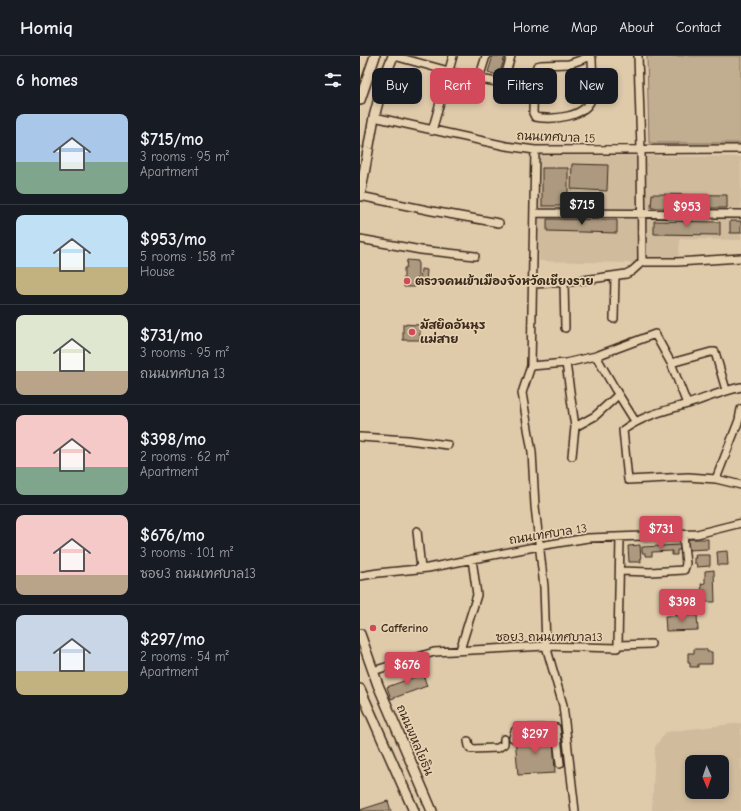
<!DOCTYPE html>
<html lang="en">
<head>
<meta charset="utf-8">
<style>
  :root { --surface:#171b24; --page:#242831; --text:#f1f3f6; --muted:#9ea1a6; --line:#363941; --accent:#d1495b }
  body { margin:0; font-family:"Comic Neue","Playpen Sans Thai",sans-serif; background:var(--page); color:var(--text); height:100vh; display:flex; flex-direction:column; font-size:15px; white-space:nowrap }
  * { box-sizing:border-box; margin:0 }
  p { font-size:13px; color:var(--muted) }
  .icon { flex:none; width:22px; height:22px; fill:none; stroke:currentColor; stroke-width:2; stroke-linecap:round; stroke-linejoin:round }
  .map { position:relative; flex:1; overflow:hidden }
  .details { display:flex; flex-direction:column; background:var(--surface); width:360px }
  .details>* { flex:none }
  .guide { position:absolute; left:12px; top:12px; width:309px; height:36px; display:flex; gap:8px }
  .needle { width:26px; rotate:178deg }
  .fabs { position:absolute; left:325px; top:699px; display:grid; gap:8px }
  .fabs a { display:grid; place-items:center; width:44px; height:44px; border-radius:8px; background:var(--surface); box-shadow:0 2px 6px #0003; font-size:20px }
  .price { position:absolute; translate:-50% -34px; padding:0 9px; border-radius:4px; background:var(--accent); color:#fff; font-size:13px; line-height:26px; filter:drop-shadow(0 1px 2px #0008) }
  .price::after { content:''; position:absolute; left:50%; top:24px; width:12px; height:9px; margin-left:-6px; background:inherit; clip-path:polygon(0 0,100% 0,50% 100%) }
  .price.selected { background:#222; color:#fff }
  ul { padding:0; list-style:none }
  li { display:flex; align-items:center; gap:12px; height:100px; padding:0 16px }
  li+li { border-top:1px solid var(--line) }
  li span { display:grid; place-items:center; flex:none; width:112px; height:80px; border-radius:8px; color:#555 }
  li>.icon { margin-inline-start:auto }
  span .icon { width:48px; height:48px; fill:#fffc; stroke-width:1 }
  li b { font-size:17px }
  h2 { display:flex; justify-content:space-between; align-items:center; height:48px; padding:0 16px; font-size:17px }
  .pill { padding:0 14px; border-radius:8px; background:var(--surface); box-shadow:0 2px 6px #0003; font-size:14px; line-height:36px }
  .pill.selected { background:var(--accent); color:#fff }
  header { display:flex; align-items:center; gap:24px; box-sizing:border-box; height:56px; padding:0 20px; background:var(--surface); border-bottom:1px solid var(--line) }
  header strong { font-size:19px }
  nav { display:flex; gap:22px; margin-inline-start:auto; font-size:14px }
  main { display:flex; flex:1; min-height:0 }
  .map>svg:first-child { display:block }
  .built { fill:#d0bb9d; fill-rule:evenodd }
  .green { fill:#c1ad90; stroke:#7e6c57 }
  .building { fill:#ac997f; stroke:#3b2a1e }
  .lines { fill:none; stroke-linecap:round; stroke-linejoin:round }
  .minor-casing { stroke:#3b2a1e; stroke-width:10 }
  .major-casing { stroke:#3b2a1e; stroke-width:12 }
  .minor { stroke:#e6d1b0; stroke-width:7 }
  .major { stroke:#e6d1b0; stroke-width:9 }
  .path-bridge { stroke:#3b2a1e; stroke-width:1; stroke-dasharray:1 3; stroke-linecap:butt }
  .poi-dot { fill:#d1495b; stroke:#e6d1b0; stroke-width:1.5 }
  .labels { text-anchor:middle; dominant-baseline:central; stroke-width:3.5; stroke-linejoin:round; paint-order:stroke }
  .street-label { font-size:12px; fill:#3b2a1e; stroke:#e6d1b0 }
  .poi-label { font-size:12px; font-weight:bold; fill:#3b2a1e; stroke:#e6d1b0; text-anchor:start }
</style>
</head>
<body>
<header>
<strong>Homiq</strong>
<nav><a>Home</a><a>Map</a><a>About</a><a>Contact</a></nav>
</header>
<main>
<section class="details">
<h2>6 homes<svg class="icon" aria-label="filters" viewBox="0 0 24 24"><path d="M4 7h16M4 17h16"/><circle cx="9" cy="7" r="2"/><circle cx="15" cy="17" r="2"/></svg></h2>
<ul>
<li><span style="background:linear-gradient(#a9c7e8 60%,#7fa58c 0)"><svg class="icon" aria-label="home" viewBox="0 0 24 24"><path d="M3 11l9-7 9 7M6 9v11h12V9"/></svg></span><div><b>$715/mo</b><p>3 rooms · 95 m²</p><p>Apartment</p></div></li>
<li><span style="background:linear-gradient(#bfe0f5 65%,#c2b280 0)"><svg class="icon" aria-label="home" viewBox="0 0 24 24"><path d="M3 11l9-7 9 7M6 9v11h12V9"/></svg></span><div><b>$953/mo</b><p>5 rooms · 158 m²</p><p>House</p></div></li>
<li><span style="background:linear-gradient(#dfe7d0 70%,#b9a48a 0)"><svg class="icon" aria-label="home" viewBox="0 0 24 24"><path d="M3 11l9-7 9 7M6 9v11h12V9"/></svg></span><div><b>$731/mo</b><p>3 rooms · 95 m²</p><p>ถนนเทศบาล 13</p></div></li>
<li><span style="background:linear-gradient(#f6c9c9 65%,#7fa58c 0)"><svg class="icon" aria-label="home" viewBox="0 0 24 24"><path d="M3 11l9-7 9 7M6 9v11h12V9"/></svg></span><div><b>$398/mo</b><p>2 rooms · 62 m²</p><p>Apartment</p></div></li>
<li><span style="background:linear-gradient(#f6c9c9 75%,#b9a48a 0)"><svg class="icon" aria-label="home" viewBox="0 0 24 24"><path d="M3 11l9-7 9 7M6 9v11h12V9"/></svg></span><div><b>$676/mo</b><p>3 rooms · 101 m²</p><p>ซอย3 ถนนเทศบาล13</p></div></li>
<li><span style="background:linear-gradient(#c9d6e8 70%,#c2b280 0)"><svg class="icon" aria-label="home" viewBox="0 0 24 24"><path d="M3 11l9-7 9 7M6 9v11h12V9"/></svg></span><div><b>$297/mo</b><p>2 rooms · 54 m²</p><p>Apartment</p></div></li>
</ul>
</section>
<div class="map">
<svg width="381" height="755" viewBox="0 0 381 755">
  <rect width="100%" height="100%" fill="#dfcaaa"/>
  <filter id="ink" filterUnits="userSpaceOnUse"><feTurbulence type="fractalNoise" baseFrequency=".025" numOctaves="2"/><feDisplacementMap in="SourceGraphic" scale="8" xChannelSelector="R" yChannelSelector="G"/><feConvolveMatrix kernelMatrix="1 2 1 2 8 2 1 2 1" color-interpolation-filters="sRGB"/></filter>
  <g filter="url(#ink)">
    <path class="built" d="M179,99L381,101V184L320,183L318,208L179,205Z
      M381,667V755H292L295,691L306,676ZM332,706H362V736H332Z"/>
    <path class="green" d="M287,0H381V87H289Z"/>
    <path class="building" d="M133,0H150L149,1L145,0L139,20L128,16Z
      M36,18L42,19L40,26L35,24Z
      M212,108L248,109L247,135L211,133Z
      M182,112H208V150H182Z
      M292,138L367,139V152H291Z
      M187,163L257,164V177L187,175Z
      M294,165L360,166V179L294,178Z
      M370,165H381V177H370Z
      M47,204L58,205V224H56L55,231H44V212H46Z
      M61,213L67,214L66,225L60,224Z
      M43,268L60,269V284H43Z
      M328,483H348V493L328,494Z
      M280,489L281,506H269L268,490Z
      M320,489V494H317V499H312V495L292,496V500H285V497H282V491Z
      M367,495L368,509H358L357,496Z
      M335,499H350V510L337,511L336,507H334V502H336Z
      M354,514L355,546H346L345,534L342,535L341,528L345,527V515Z
      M337,559L338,574L306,575L305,560Z
      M334,593H347V596H352V608H338V611H330V606H328V597H334Z
      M63,618L67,630L31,643L27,631Z
      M193,679L195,717L158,719L155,681Z
      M28,745L31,755H0V754Z"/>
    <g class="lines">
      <defs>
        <path id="minor" d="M34,0L114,22L121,16L126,0
          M278,0L281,93L282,206
          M114,22L143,27L151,24L174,20L177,10L181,9L209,8L229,1L232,3C232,14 235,31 232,41C226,62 193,64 175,61L173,57L174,20
          M143,27L151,0
          M14,61L146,90L175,94L381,93
          M72,75L93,0
          M175,94L171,310L162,337L172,396L175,450L184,531L186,590L203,649L215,755
          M0,140L72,155L139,167
          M174,157L381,158
          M0,183L61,194L115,200
          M204,226L205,272
          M173,228L210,226L266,218L272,215L282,206H317L381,202
          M254,263L255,220
          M236,300L255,333L275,365
          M206,307L215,371L212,400
          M311,307L351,296H355L366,334
          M171,310L206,307L236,300L295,278L311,307L327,348
          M381,331C363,335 346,342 328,348C304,355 284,359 263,374L268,424L328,421L356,423L381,429
          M215,371L235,360L258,339
          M0,381L48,384L88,389
          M356,423L379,364L381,353
          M57,475L61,513
          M260,515L290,516L324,514L326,508L323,479
          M0,520L18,517L68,512L179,490L228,482L337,478L381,467
          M258,589L291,588
          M100,594L117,539L112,503
          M13,615L74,596L186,590L257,592L258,589L260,481
          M153,682L155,675L159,673L196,672L200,708
          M108,685L109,690L111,693L138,692L144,688V683"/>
        <path id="major" d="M0,44L15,0
          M0,140L14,61L25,20L33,0
          M0,578L18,629L72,755
          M0,633L54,755"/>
      </defs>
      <use href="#minor" class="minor-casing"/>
      <use href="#major" class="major-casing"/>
      <use href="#minor" class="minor"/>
      <use href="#major" class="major"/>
      <path class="path-bridge" d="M0,90L14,93"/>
    </g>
  </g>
  <g class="poi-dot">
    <circle cx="47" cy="225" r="4"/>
    <circle cx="52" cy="276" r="4"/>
    <circle cx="13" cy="572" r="4"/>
  </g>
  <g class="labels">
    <g class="street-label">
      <text transform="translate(196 81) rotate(2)">ถนนเทศบาล 15</text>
      <text transform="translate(188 478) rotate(-9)">ถนนเทศบาล 13</text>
      <text x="189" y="581">ซอย3 ถนนเทศบาล13</text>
      <text transform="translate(55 684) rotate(67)">ถนนพหลโยธิน</text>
    </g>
    <g class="poi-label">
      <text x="55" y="225">ตรวจคนเข้าเมืองจังหวัดเชียงราย</text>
      <text x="60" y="269">มัสยิดอันนุร<tspan x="60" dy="14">แม่สาย</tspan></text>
      <text x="21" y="572">Cafferino</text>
    </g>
  </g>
</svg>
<div class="fabs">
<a><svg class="needle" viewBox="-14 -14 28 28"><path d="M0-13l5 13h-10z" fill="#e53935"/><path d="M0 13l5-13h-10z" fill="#9ea1a6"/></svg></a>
</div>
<b class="price selected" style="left:222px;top:170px">$715</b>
<b class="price" style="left:327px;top:172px">$953</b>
<b class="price" style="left:301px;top:494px">$731</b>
<b class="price" style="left:322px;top:567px">$398</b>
<b class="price" style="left:47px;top:630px">$676</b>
<b class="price" style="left:175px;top:699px">$297</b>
<div class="guide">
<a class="pill">Buy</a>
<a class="pill selected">Rent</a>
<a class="pill">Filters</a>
<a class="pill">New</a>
</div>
</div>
</main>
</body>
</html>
